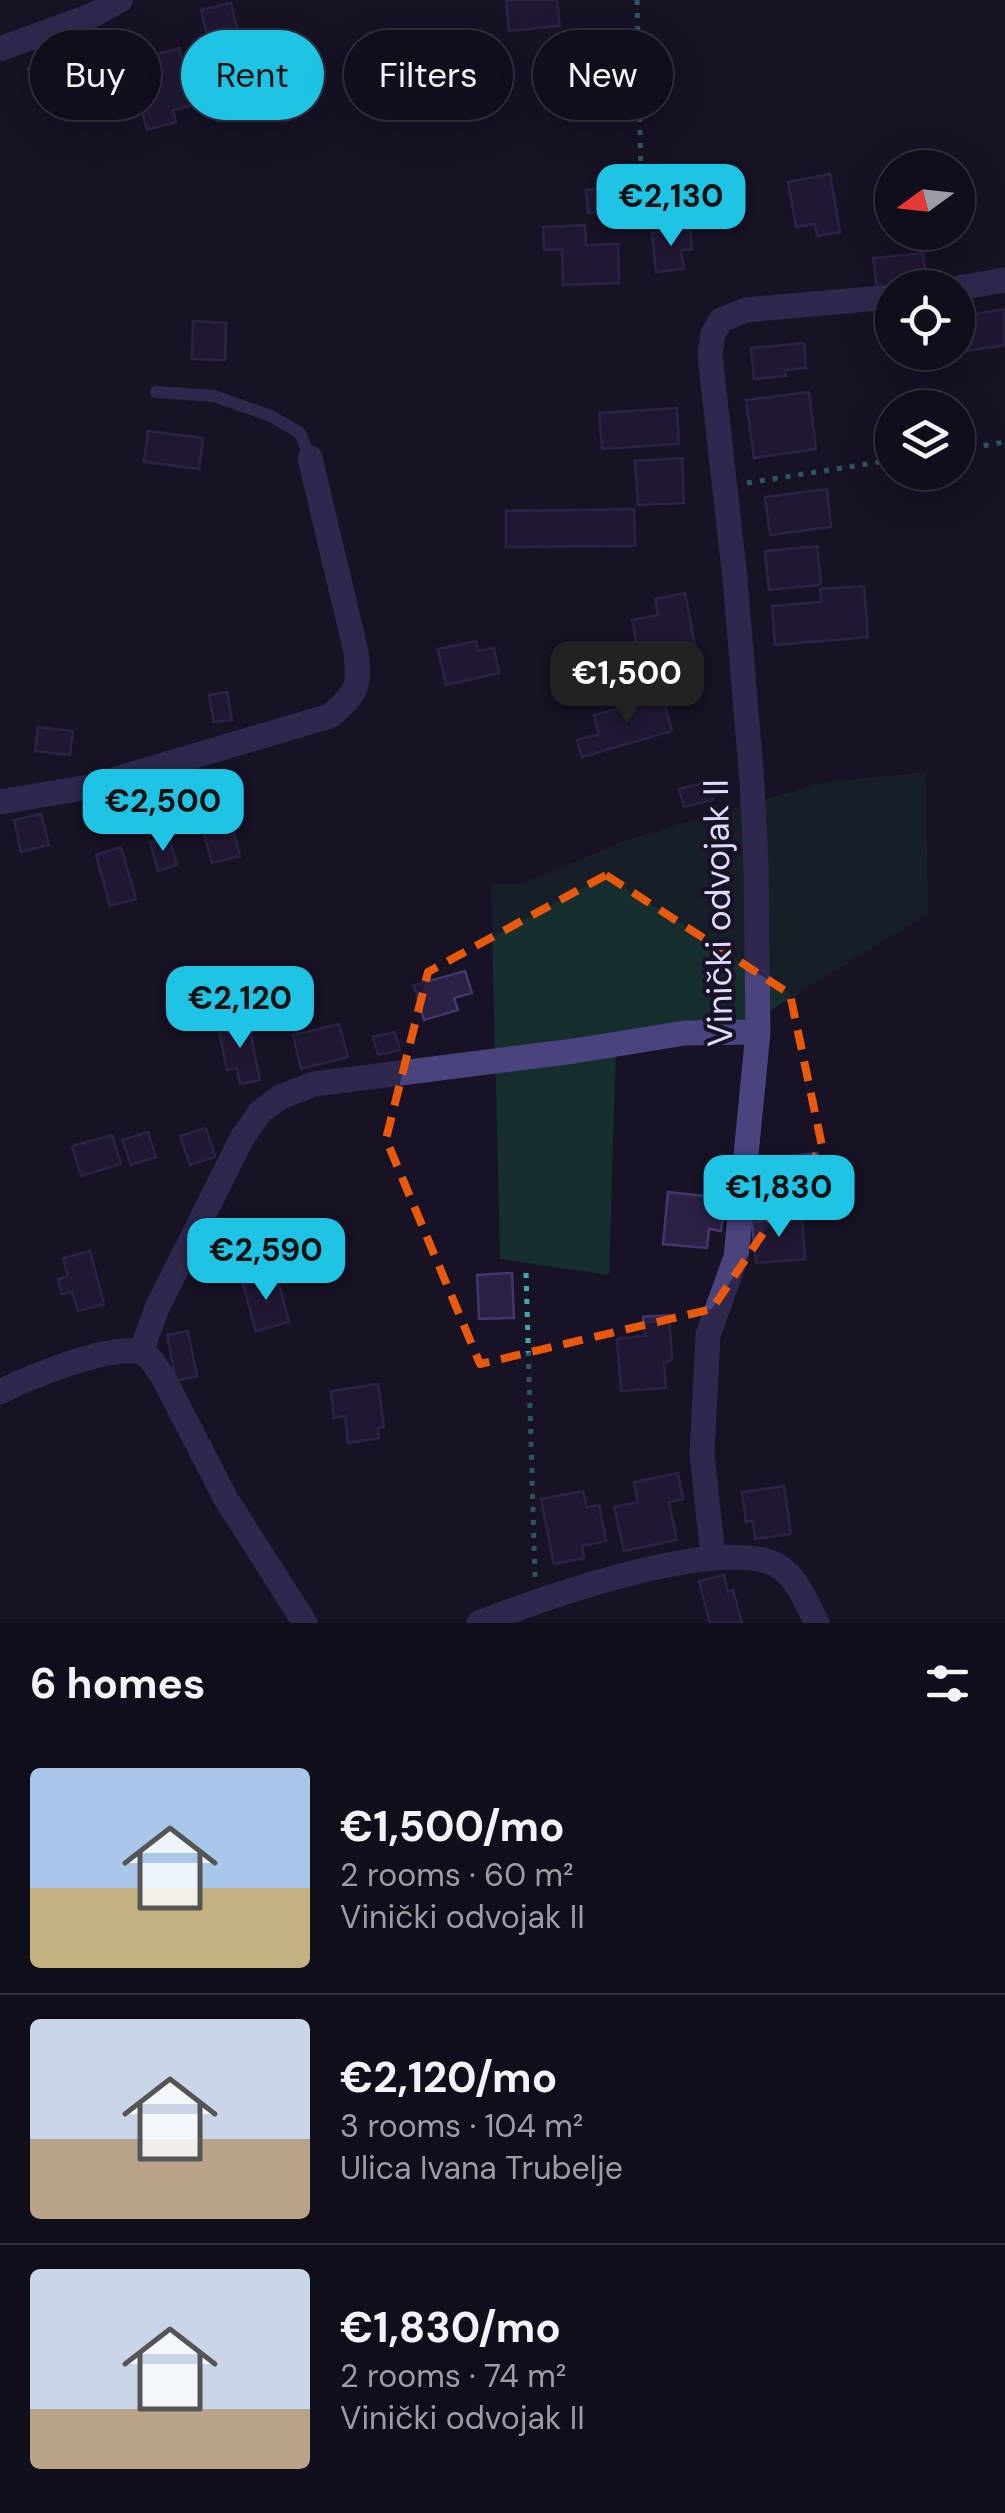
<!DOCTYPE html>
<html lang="en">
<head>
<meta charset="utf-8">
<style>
  :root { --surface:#110e1c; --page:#1a1725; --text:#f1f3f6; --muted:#9c9ca3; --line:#302e3b; --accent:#1fc3e3 }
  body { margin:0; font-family:"DM Sans",sans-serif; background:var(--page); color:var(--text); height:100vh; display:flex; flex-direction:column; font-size:38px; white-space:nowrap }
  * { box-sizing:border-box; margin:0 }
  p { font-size:32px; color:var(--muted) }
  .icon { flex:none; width:55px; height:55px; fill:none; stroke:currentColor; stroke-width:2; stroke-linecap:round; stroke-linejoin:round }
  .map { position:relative; height:1623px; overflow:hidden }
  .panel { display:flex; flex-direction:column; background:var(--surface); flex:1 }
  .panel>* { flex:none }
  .top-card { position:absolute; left:30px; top:30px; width:945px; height:90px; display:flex; gap:20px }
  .needle { width:65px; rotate:255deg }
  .fabs { position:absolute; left:875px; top:150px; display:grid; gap:20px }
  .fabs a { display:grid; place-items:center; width:100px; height:100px; border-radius:50%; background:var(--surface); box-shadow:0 10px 40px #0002,0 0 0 2px var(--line); font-size:50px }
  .price { position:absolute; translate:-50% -85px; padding:0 22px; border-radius:20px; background:var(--accent); color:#111; font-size:32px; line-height:65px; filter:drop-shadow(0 2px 5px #0008) }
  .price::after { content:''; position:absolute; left:50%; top:60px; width:30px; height:22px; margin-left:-15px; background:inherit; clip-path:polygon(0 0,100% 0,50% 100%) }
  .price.current { background:#222; color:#fff }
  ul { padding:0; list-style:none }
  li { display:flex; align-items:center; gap:30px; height:250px; padding:0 30px }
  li+li { border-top:2px solid var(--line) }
  li span { display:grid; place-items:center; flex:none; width:280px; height:200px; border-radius:10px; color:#555 }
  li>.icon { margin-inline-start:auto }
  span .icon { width:120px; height:120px; fill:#fffc; stroke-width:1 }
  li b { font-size:42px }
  h2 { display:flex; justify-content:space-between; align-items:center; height:120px; padding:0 30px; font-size:42px }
  .tag { padding:0 35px; border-radius:45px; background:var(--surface); box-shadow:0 10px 40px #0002,0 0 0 2px var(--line); font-size:35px; line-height:90px }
  .tag.current { background:var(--accent); color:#111 }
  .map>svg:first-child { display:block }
  .green { fill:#162e2e }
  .building { fill:#2a2144; stroke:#44366d; stroke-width:2.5 }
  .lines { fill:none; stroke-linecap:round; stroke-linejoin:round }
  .path { stroke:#3faaaa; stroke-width:5; stroke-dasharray:5 8; stroke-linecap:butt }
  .service { stroke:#49437e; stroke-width:12 }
  .minor { stroke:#49437e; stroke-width:25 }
  .marked { fill:none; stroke:#e8590c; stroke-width:8; stroke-dasharray:20 12; stroke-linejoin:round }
  .labels { text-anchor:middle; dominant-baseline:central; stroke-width:8; stroke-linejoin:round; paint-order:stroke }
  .street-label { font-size:35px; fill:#e0dbfa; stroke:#171225 }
</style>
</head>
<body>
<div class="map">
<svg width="1005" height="1623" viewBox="0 0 1005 1623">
  <rect width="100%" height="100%" fill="#171225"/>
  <path class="green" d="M926,772L928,914L724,1039L616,1048L609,1275L500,1259L491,884L524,883L626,840L820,783Z"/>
  <path class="building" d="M506,0H557L560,26L509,31Z
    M231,3L239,36L209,43L201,10Z
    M179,48L195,105L173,110L176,122L147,130L137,92L127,95L118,65Z
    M58,63L63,89L33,95L28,69Z
    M830,174L840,232L817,236L815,224L796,227L788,182Z
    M626,187L628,210L588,213L586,190Z
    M585,225L586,245L618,244L619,283L563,285L562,249L544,250L543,227Z
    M690,229L692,249L681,250L684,269L656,272L652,233Z
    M923,253L926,282L877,287L873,258Z
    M1005,309V345L954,353L958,352V317Z
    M193,321L226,323L225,360L192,359Z
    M804,343L806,368L785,370L786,376L754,379L751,348Z
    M809,392L816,449L754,458L746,400Z
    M677,408L679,444L602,449L599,413Z
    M148,431L203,438L199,469L144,462Z
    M682,458L684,503L638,505L635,461Z
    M827,489L831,527L770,535L765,497Z
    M634,509L635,546L506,547V511Z
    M817,546L821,585L769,590L765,551Z
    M864,586L868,637L775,645L772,606L821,602L820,589Z
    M685,593L696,650L640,661L632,620L658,615L655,599Z
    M476,641L478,651L494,648L499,673L446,685L438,649Z
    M227,692L232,720L214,722L209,695Z
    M662,696L672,731L582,757L577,740L599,734L594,715Z
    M38,727L73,731L70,755L35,751Z
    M219,777L240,856L212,863L198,812L205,810L197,783Z
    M708,782L713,800L684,807L679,789Z
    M41,814L49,845L21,852L14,820Z
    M169,837L177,865L158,871L150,842Z
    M121,847L136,899L110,906L96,855Z
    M465,971L472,993L454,998L458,1010L424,1020L414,985Z
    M248,1021L260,1080L240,1084L237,1068L227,1070L218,1027Z
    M339,1024L348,1057L301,1069L293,1035Z
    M395,1032L400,1050L378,1055L373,1037Z
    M206,1128L215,1157L190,1165L180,1136Z
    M148,1132L156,1157L131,1165L122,1140Z
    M112,1135L121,1164L81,1176L72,1146Z
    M818,1153L823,1191L761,1198L757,1160Z
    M668,1192L725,1198L721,1231L709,1229L707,1248L663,1244Z
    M802,1217L805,1259L756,1263L752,1222Z
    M90,1251L104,1304L78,1311L72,1292L62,1294L58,1279L68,1276L63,1258Z
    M512,1273L514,1318L479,1319L477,1275Z
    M277,1276L289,1322L256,1331L243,1285Z
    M669,1315L672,1359L664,1364L666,1388L621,1391L617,1339L645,1336L643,1317Z
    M188,1331L197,1376L176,1381L167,1335Z
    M378,1384L384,1427L378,1428L379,1438L348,1443L345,1416L334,1418L331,1391Z
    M678,1473L683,1499L669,1502L677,1540L624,1551L614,1507L638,1502L634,1482Z
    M784,1486L791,1534L755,1539L753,1521L746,1522L742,1492Z
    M583,1491L587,1507L599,1505L606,1541L582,1546L584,1558L554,1564L541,1499Z
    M724,1575L728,1592L733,1590L742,1623H710L699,1581Z"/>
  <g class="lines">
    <path class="path" d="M637,0L642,222
      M958,450L1005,442
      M747,483L892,460
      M526,1273L535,1577"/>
    <path class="service" d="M156,392L214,396L271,416L300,433L310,458"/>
    <path class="minor" d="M0,49L93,15L120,0
      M958,288L1005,280
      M0,802L89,787L330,716C357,693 360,687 356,652L310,458
      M141,1352L157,1308L242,1138L260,1112L280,1097L314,1084L574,1051L685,1033L758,1032
      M0,1392C27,1378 110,1344 140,1352C150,1355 156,1367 162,1375L226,1499L305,1623
      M713,1557L702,1454L708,1335L736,1257L758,1032L756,867L752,783L735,579L710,355L713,334L721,320L746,310L892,297
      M479,1623C538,1600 723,1533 778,1566C797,1577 807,1604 817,1623"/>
  </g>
  <path d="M0 0H1005V1623H0ZM606,875L790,994L822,1146L712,1309L480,1364L386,1139L428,972Z" fill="#171225" fill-opacity=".55" fill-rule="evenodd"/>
  <path class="marked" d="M606,875L790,994L822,1146L712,1309L480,1364L386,1139L428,972Z"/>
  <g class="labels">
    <g class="street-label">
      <text transform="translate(718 913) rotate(-91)">Vinički odvojak II</text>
    </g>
  </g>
</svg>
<div class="fabs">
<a><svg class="needle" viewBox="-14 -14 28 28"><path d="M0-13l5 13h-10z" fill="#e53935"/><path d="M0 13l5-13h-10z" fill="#9c9ca3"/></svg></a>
<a><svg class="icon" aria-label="locate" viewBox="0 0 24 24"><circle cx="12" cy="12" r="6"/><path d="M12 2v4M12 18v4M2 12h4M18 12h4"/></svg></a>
<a><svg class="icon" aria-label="layers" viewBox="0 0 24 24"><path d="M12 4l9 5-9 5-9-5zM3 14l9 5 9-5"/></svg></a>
</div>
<b class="price" style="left:671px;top:249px">€2,130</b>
<b class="price current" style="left:627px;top:726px">€1,500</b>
<b class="price" style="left:163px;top:854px">€2,500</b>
<b class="price" style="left:240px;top:1051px">€2,120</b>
<b class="price" style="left:779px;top:1240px">€1,830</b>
<b class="price" style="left:266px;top:1303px">€2,590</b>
<div class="top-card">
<a class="tag">Buy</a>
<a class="tag current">Rent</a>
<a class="tag">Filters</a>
<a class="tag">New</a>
</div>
</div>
<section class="panel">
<h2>6 homes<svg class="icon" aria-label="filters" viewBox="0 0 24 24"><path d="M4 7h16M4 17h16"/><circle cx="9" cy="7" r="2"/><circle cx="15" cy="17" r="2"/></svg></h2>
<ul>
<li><span style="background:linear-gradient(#a9c7e8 60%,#c2b280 0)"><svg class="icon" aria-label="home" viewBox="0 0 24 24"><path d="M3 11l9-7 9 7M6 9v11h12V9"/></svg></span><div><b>€1,500/mo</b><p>2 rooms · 60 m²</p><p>Vinički odvojak II</p></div></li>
<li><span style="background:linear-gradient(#c9d6e8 60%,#b9a48a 0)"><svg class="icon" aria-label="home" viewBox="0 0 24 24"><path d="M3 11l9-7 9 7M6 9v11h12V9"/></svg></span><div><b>€2,120/mo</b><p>3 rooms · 104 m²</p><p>Ulica Ivana Trubelje</p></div></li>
<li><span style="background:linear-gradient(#c9d6e8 70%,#b9a48a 0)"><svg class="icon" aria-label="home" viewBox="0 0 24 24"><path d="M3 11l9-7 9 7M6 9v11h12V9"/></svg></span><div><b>€1,830/mo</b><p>2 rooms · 74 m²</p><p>Vinički odvojak II</p></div></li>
</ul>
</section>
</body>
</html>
